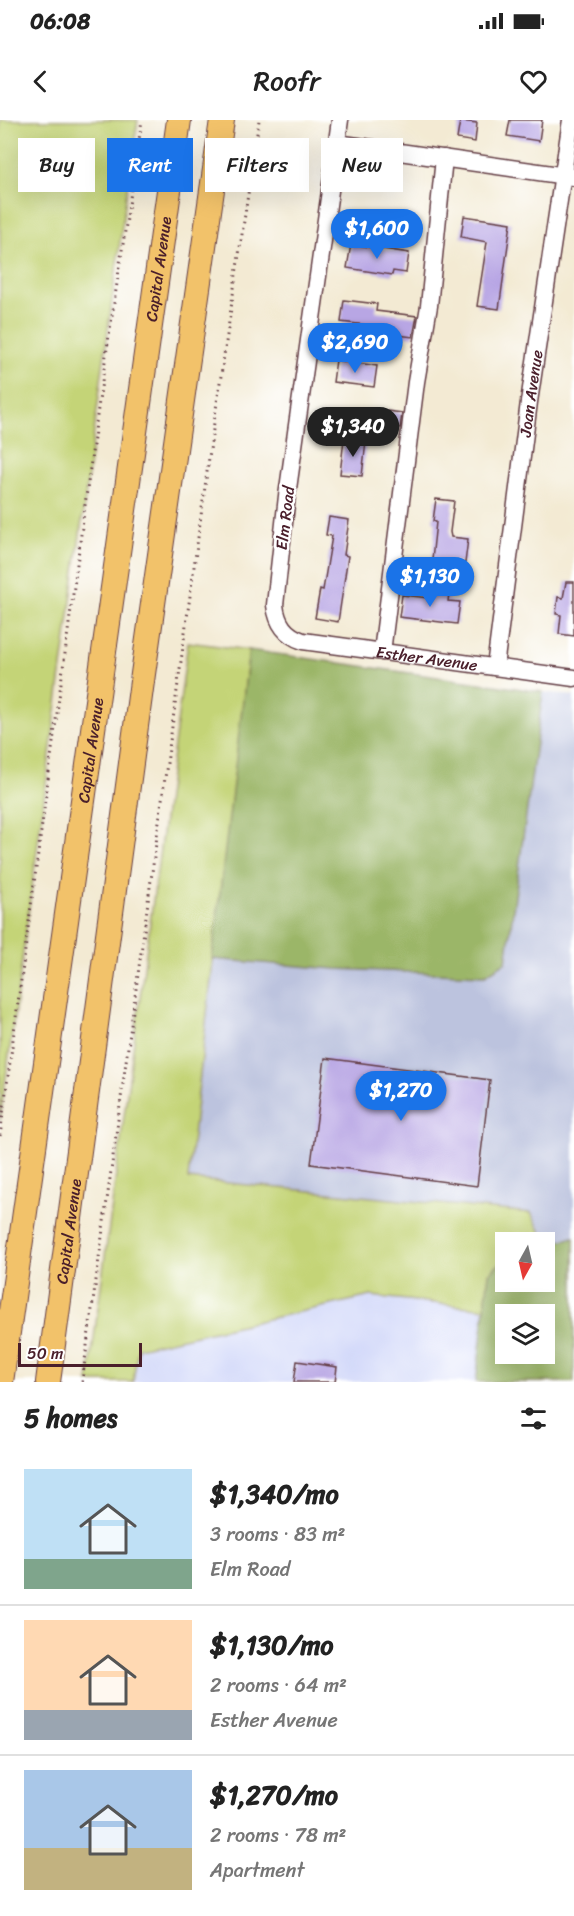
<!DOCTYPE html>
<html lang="en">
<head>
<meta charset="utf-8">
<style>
  :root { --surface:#fff; --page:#f2f2f2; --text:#222; --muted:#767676; --line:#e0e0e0; --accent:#1a73e8 }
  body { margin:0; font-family:Sriracha,sans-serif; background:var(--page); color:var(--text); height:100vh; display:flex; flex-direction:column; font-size:22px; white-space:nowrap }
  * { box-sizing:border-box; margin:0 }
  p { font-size:20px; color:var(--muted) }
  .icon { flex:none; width:33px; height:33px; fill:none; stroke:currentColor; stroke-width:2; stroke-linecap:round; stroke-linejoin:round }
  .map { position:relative; height:1262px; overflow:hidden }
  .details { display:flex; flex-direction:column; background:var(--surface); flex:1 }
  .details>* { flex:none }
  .banner { position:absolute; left:18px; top:18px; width:538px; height:54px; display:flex; gap:12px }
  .needle { width:39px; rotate:188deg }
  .tools { position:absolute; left:495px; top:1112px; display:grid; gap:12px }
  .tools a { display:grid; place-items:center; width:60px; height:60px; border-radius:0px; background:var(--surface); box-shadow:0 6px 24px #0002; font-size:30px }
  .scale { position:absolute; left:18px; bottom:15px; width:124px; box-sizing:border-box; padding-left:6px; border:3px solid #4a1f2b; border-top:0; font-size:16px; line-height:21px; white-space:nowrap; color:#4a1f2b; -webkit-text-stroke:4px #fff; paint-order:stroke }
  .price { position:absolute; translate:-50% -51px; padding:0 14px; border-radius:21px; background:var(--accent); color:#fff; font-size:20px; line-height:39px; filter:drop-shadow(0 2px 3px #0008) }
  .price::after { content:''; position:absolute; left:50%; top:36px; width:18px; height:14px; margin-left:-9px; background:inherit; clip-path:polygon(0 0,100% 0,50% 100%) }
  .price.on { background:#222; color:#fff }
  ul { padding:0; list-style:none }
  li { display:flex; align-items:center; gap:18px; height:150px; padding:0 24px }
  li+li { border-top:2px solid var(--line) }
  li span { display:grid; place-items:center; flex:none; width:168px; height:120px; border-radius:0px; color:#555 }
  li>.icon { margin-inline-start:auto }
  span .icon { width:72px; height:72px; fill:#fffc; stroke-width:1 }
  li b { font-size:26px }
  h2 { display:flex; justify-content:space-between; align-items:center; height:72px; padding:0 24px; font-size:26px }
  .pill { padding:0 21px; border-radius:0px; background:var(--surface); box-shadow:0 6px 24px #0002; font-size:21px; line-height:54px }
  .pill.on { background:var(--accent); color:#fff }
  .status { display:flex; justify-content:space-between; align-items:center; height:42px; padding:0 30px; background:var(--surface); direction:ltr }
  .status svg { height:16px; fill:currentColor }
  header { display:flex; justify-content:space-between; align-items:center; height:78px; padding:0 24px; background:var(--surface); font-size:27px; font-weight:600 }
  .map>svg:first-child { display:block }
  .built { fill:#d3d9f9 }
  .industrial { fill:#bcc3de }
  .green { fill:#c4d477; stroke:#877a51; stroke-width:1.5 }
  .forest { fill:#9bb668; stroke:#726a4a; stroke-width:1.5; fill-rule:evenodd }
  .building { fill:#b8a6e4 }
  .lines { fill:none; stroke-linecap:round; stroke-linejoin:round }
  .minor-casing { stroke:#633d44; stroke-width:19 }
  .highway-casing { stroke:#633d44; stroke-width:26 }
  .path { stroke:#633d44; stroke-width:3; stroke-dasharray:1.5 4.5; stroke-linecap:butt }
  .minor { stroke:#fff; stroke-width:16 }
  .highway { stroke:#f2c26a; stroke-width:24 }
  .labels { text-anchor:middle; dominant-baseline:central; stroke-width:5; stroke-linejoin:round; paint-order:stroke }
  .street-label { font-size:16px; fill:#4a1f2b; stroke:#fff }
</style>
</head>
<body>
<div class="status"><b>06:08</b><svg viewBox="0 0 49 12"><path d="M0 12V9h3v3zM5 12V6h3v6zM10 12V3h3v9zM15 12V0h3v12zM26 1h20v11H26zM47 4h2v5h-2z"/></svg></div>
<header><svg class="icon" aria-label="back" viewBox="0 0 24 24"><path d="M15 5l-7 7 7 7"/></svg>Roofr<svg class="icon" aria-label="heart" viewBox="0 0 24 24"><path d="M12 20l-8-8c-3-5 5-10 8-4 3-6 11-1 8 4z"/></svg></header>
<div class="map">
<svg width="574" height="1262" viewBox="0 0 574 1262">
  <rect width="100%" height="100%" fill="#fff"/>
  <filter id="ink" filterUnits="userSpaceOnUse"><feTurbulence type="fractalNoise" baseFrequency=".0167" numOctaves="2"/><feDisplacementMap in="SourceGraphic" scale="12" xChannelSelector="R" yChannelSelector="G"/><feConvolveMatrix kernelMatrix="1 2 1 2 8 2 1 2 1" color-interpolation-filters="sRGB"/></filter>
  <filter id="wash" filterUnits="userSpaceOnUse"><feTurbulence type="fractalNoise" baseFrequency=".008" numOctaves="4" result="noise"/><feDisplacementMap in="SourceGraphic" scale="24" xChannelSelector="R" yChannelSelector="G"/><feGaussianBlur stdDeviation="1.35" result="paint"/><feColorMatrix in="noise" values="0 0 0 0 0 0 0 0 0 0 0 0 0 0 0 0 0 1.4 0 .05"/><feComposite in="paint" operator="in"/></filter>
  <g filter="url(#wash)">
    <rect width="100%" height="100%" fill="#f3ead3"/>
    <path class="built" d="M371,1176L486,1189L476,1262H133L138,1228Z"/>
    <path class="industrial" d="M543,572L574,576V1117L547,1124L530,1093L188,1059L212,839L337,849L505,842Z"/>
    <path class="green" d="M0,0H138L130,48L0,1001Z
      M188,522L249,530L188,1059L531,1093L547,1124L545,1125L544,1122H506L505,1138L489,1154L486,1189L371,1176L138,1228L133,1262H88Z"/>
    <path class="forest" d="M249,530L543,572L506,842L485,855L337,849L212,839Z
      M574,1117V1262H476L489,1154L505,1138L506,1161H544L545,1125ZM506,1194H544V1233H506Z"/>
    <g id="blocks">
      <path class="building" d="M510,0H542L539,21L507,16Z
        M460,1L477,3L475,22L457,19Z
        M464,96L511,103L499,189L477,186L487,122L461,117Z
        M351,124L409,133L406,153L393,151L392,155L347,148Z
        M344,180L377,184L376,191L417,196L413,217L391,214L392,208L341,202Z
        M336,240L377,246L374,267L333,262Z
        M387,291L402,293L400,308L385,306Z
        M344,319L366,321L362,356L340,354Z
        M436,379L454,381L450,412L451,417L468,419L465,443L432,440L436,402L433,401Z
        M329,397L349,400L344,435L348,436L338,502L315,498L320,469L323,470L332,416L326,415Z
        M566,462H574V516L559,514L561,495L556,494L558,477L563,478Z
        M430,472L449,474L448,481L460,482L457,504L399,497L402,475L429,478Z
        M325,938L490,960L477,1066L311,1044Z
        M297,1241L337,1247L335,1262H294Z"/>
    </g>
  </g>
  <g filter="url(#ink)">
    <use href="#blocks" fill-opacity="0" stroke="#633d44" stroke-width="1.5"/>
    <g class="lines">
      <defs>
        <g id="minor">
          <path id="s1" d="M340,0L287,376L275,485C277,503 285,515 303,521L574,558"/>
          <path d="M337,23L573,57"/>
          <path d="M382,532L416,262L429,186L444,38"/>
          <path id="s2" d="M495,547L529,282L571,0"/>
        </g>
        <g id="highway">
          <path id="s3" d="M1,1262L179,0"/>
          <path id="s4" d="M48,1262L143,554L222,0"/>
        </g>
      </defs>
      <use href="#minor" class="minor-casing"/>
      <use href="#highway" class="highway-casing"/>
      <path class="path" d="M0,1016L99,281L142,0
        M82,1262L211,323L259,0"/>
      <use href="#minor" class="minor"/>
      <use href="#highway" class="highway"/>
    </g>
  </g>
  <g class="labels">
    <g class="street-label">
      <text stroke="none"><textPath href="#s3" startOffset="1124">Capital Avenue</textPath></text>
      <text stroke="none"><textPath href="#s2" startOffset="276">Joan Avenue</textPath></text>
      <text transform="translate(285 398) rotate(-83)">Elm Road</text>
      <text stroke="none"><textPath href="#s1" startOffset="663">Esther Avenue</textPath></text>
      <text stroke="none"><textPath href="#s3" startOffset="638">Capital Avenue</textPath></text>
      <text stroke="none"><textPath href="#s4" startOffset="152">Capital Avenue</textPath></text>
    </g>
  </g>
</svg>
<div class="tools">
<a><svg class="needle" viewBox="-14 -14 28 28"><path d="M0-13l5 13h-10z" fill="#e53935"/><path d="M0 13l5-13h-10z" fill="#767676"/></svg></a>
<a><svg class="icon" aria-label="layers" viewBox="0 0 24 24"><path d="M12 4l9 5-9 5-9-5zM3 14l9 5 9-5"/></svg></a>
</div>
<div class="scale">50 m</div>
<b class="price" style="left:377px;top:140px">$1,600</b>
<b class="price" style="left:355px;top:254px">$2,690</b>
<b class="price on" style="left:353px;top:338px">$1,340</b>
<b class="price" style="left:430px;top:488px">$1,130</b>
<b class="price" style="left:401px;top:1002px">$1,270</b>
<div class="banner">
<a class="pill">Buy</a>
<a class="pill on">Rent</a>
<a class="pill">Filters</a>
<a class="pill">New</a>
</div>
</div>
<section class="details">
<h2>5 homes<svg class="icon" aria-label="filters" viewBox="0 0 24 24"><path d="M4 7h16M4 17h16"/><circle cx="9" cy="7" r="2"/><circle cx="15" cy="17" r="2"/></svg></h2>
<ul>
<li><span style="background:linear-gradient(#bfe0f5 75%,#7fa58c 0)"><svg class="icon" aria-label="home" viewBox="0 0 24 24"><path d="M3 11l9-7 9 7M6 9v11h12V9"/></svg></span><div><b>$1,340/mo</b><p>3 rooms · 83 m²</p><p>Elm Road</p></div></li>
<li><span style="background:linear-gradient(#ffd9b3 75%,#9aa5b1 0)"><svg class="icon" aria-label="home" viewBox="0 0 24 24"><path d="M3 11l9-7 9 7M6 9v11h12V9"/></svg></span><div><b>$1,130/mo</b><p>2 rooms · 64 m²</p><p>Esther Avenue</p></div></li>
<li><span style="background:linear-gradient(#a9c7e8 65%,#c2b280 0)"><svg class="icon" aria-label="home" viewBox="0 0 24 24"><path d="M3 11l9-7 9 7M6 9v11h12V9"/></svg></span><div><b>$1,270/mo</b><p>2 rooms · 78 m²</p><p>Apartment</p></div></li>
</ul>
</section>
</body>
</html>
